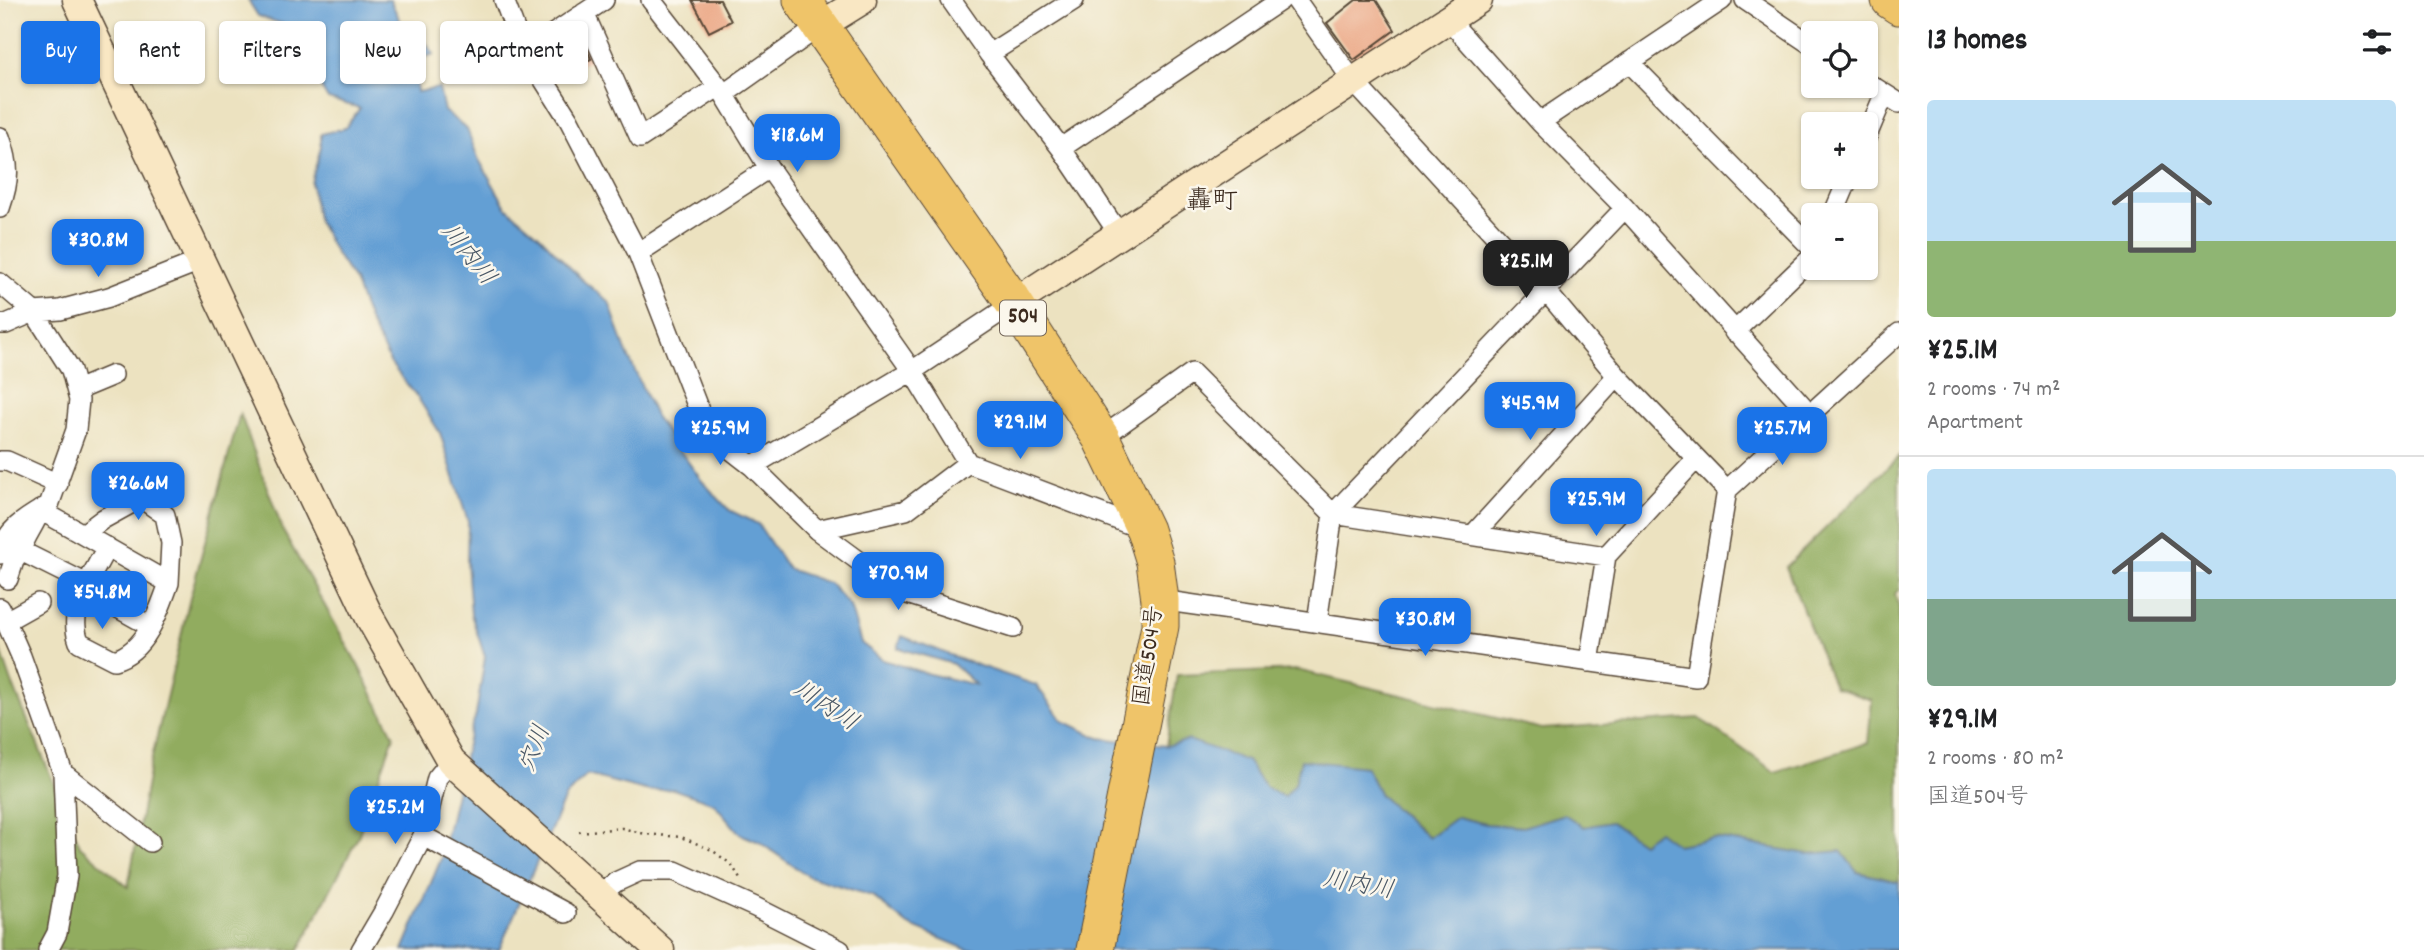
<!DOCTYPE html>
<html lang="en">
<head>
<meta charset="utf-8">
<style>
  :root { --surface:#fff; --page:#f6f6f6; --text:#202124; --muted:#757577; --line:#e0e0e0; --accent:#1a73e8 }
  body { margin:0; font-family:Dekko,"Klee One",sans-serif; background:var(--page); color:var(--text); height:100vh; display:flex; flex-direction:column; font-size:26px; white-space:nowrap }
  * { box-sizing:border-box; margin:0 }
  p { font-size:23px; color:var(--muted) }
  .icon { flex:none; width:38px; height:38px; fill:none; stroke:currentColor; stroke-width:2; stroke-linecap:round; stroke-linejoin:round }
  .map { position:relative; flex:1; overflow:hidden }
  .details { display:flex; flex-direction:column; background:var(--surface); width:525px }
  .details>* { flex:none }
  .guide { position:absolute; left:21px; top:21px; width:665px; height:63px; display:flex; gap:14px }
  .buttons { position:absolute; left:1801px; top:21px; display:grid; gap:14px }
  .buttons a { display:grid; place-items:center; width:77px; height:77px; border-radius:7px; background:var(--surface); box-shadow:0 2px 5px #0004; font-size:35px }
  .price { position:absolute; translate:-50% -60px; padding:0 16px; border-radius:14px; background:var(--accent); color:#fff; font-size:23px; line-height:46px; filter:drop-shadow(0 2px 4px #0008) }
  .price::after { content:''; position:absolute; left:50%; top:42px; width:21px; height:16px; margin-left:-10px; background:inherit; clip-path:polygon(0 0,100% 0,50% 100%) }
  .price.on { background:#222; color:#fff }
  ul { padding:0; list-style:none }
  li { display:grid; align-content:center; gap:14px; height:371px; padding:0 28px }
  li+li { border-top:2px solid var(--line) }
  li span { display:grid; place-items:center; height:217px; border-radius:7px; color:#555 }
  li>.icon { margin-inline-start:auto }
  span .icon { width:126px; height:126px; fill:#fffc; stroke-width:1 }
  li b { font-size:30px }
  h2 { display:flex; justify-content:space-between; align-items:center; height:84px; padding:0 28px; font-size:30px }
  .chip { padding:0 24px; border-radius:7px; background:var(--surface); box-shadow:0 2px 5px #0004; font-size:24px; line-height:63px }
  .chip.on { background:var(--accent); color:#fff }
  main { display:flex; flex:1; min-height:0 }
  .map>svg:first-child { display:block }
  .forest { fill:#91ac5f; stroke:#666b3e; stroke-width:2 }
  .water { fill:#649fd4; stroke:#506479; stroke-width:2 }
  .building { fill:#ecaa89 }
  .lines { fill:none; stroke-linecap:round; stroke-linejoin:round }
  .street-casing { stroke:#564636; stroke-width:22 }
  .secondary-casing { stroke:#564636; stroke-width:31 }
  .highway-casing { stroke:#564636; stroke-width:39 }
  .path { stroke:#564636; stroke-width:2.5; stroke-dasharray:2 5; stroke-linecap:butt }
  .street { stroke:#fff; stroke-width:19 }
  .secondary { stroke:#f9e7c3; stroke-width:28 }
  .highway { stroke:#efc469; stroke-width:37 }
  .labels { text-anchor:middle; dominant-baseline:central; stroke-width:5; stroke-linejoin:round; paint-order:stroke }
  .shield { fill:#fbf7ec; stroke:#75685c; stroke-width:2 }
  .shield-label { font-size:21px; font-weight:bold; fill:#3b2a1e }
  .street-label { font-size:23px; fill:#3b2a1e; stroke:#fbf7ec }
  .water-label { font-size:24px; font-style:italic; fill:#4b5967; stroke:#fbf7ec }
  .quarter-label { font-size:26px; fill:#3b2a1e; stroke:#fbf7ec }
</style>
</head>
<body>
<main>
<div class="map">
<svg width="1899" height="950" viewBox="0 0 1899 950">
  <rect width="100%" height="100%" fill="#fbf7ec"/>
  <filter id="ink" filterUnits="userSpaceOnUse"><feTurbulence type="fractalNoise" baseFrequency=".0143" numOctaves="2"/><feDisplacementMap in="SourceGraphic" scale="14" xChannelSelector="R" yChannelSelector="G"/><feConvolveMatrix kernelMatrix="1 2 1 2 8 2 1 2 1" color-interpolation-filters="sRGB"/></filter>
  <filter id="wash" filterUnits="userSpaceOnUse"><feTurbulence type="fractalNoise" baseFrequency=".00686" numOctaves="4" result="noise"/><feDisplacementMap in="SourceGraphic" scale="28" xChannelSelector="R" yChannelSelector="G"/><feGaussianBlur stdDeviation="1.57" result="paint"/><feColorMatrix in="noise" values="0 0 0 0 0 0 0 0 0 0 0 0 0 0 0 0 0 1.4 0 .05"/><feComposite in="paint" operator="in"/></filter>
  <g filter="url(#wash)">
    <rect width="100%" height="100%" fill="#ece2c0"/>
    <path class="forest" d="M240,413L283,531L358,665L394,736L358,837L299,950H0V648L12,683L80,846L128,887L150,766L190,598Z
      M1899,456V589L1895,594L1899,608V882L1857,872L1841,851L1808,854L1715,838L1677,845L1642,843L1611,822L1584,827L1564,814L1523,827L1486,824L1457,817L1429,838L1380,795L1366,767L1335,765L1295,784L1284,797L1265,787L1247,761L1166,746L1177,675L1297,670L1542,729L1699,718L1775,772L1868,743L1872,700L1834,687L1786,567Z"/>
    <path class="water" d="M248,0H390L404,28L425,42L434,54L415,61L417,92L439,88L444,111L467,129L478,158L506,207L540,236L581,279L609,302L626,351L655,416L702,481L729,510L758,524L788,569L829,583L850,606L861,643L883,660L925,673L976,685L953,664L898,648L902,636L965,661L1036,685L1063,721L1099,738L1166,746L1189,740L1247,761L1265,787L1284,797L1295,784L1301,760L1366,767L1380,795L1428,838L1457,817L1486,824L1523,827L1564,814L1584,827L1611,822L1642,843L1658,831L1677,845L1715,838L1808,854L1841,851L1857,872L1899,882V950H968L908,925L872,896L808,876L759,842L740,834L714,803L673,789L649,791L587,775L565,797L499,950H403L441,859L470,731L476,715L485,657L471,614L467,562L468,522L440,433L418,398L391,364L370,323L354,281L336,254L317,219L311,183L321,147V134L345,128L360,108L328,99L283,24L258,16Z"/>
    <g id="blocks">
      <path class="building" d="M692,0H720L731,21L709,32Z
        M1356,0H1376L1395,30L1354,60L1327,23Z
        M579,31L591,59L572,69L560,44Z"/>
    </g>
  </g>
  <g filter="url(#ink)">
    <use href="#blocks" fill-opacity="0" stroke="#564636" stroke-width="2"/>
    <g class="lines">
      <defs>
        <path id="street" d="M504,0L516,32L526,52L569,120L638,253L707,431L752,466L912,371L1014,303
          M651,0L724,94L769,168L912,371L968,463L1142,529
          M951,0L989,54L1061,148L1119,234
          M1296,0L1353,81L1546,291L1617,376L1727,490
          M1745,0L1813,46
          M584,13L640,138L718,87
          M1448,19L1540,122L1625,208L1810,414
          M526,52L604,0
          M989,54L1074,0
          M1629,62L1813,249
          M1866,82L1899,103
          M724,94L820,26
          M1540,122L1722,0
          M0,137C10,165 10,180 0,208
          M1866,138L1884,95
          M1061,148L1281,0
          M1833,215L1849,177
          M638,253L769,168
          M0,283L34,312L71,370L79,400L76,430L49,505C27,518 7,528 0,554
          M0,324H6L34,312L60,310L109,297L200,261
          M1734,332L1813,256
          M77,390L113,375
          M1101,438L1192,373L1333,514L1606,556
          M0,461H7L58,484
          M752,466L817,530L906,510L968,463
          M817,530L901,592L1013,628
          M1473,535L1617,376
          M21,551C25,535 35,526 40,510L83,534L103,519L141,498L165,515L171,543L169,583L83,534
          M8,579L14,561L21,551L87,584
          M84,589L107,547
          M1160,600L1696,677L1727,490L1899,333
          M0,608L21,656L63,773L67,876L57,933L48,950
          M6,621L38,603
          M1317,622L1333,514L1625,208
          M150,626L84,589C77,608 72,623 79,642L114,660C145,652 159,612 169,583
          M1589,662L1606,556L1696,459
          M63,773L150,842
          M423,836L566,913
          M599,895L616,882L640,871H675L755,907L840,950
          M361,950L384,911L423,836L437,778L451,761"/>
        <path id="secondary" d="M77,0L370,618L451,761L660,950
          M820,26L862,0
          M1014,303L1478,0"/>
        <path id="highway" d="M802,0L1014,303L1101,438L1145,530L1155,562L1160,600V626L1095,950
          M1890,0L1899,6"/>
      </defs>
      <use href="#street" class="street-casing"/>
      <use href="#secondary" class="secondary-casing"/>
      <use href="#highway" class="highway-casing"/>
      <path class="path" d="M579,832L622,828L645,834L681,837L712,850L732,865L740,879"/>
      <use href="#street" class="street"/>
      <use href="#secondary" class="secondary"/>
      <use href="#highway" class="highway"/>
    </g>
  </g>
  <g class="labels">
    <rect class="shield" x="1000" y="300.5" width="46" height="35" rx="5"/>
    <g class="shield-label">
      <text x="1023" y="318">504</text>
    </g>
    <g class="street-label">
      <text transform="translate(1150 656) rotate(-82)">国道504号</text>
    </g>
    <g class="water-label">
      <text transform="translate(467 255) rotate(51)">川内川</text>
      <text transform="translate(825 707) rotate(33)">川内川</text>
      <text transform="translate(536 749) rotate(-69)">穴川</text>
      <text transform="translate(1358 886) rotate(10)">川内川</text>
    </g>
    <g class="quarter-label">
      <text x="1212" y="202">轟町</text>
    </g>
  </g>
</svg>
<div class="buttons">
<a><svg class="icon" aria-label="locate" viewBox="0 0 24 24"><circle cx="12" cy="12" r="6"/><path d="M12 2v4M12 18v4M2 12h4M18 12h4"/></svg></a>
<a>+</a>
<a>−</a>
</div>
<b class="price" style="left:797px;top:174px">¥18.6M</b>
<b class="price" style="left:98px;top:279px">¥30.8M</b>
<b class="price on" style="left:1526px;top:300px">¥25.1M</b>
<b class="price" style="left:1530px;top:442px">¥45.9M</b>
<b class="price" style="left:1020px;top:461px">¥29.1M</b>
<b class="price" style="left:720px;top:467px">¥25.9M</b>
<b class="price" style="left:1782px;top:467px">¥25.7M</b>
<b class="price" style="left:138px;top:522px">¥26.6M</b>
<b class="price" style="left:1596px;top:538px">¥25.9M</b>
<b class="price" style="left:898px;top:612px">¥70.9M</b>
<b class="price" style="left:102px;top:631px">¥54.8M</b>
<b class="price" style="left:1425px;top:658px">¥30.8M</b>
<b class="price" style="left:395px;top:846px">¥25.2M</b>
<div class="guide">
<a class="chip on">Buy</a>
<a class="chip">Rent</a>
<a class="chip">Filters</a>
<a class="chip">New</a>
<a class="chip">Apartment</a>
</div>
</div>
<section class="details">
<h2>13 homes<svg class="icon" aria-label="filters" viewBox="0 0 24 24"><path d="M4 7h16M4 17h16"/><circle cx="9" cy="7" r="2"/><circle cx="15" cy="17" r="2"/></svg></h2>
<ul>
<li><span style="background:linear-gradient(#bfe0f5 65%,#8fb573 0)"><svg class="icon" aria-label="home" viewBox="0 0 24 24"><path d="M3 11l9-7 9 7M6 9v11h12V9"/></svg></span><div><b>¥25.1M</b><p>2 rooms · 74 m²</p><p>Apartment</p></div></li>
<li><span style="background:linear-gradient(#bfe0f5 60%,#7fa58c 0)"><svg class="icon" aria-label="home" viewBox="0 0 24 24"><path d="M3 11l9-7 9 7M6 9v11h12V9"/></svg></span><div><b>¥29.1M</b><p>2 rooms · 80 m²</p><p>国道504号</p></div></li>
</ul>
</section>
</main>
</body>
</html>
